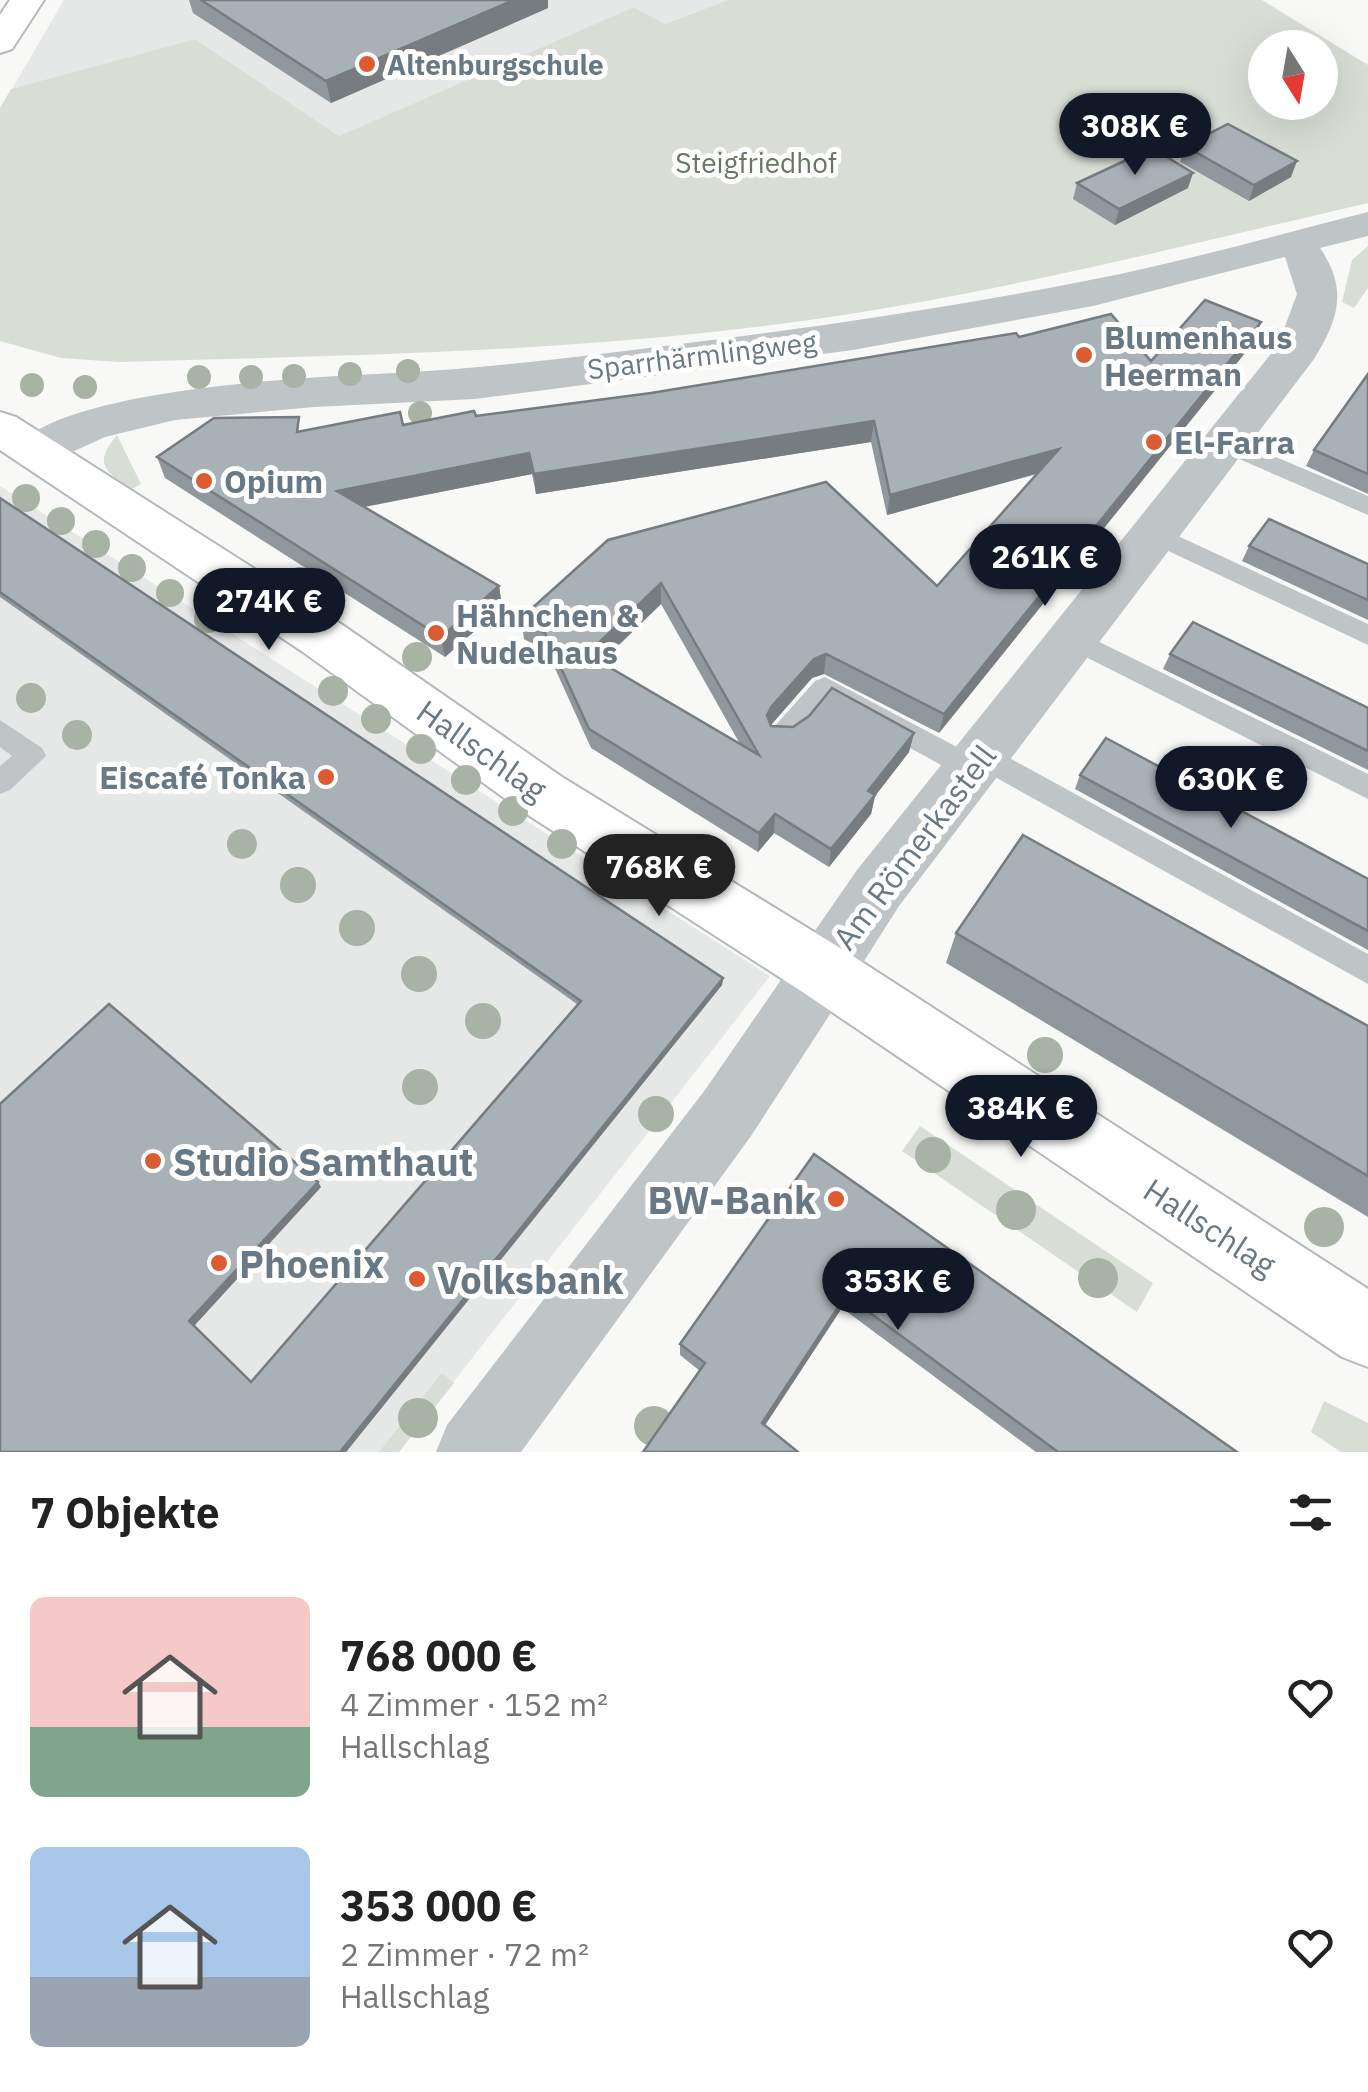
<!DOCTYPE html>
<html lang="de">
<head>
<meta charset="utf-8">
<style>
  :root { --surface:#fff; --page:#f6f6f6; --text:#222; --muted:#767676; --accent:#111827 }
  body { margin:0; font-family:"IBM Plex Sans",sans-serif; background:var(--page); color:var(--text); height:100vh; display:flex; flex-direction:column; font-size:38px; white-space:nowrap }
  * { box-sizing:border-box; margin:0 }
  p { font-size:32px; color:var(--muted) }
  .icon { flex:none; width:55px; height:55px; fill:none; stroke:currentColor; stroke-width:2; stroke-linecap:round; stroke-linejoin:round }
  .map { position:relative; height:1452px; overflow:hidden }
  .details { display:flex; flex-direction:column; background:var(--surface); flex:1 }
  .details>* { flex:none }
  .needle { width:65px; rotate:169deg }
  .fabs { position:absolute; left:1248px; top:30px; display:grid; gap:20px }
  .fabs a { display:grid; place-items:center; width:90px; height:90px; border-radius:50%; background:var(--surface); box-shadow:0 10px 40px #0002; font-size:50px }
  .price { position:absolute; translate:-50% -85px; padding:0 22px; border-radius:35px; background:var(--accent); color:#fff; font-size:32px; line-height:65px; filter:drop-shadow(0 2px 5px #0008) }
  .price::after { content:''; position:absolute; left:50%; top:60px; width:30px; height:22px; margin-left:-15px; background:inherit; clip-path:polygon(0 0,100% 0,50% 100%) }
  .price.on { background:#222; color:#fff }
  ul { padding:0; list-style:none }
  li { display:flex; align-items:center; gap:30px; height:250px; padding:0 30px }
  li span { display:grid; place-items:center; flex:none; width:280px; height:200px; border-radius:15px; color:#555 }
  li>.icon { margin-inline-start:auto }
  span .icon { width:120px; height:120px; fill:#fffc; stroke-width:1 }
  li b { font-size:42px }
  h2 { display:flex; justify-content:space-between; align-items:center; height:120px; padding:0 30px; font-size:42px }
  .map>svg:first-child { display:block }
  .built { fill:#e6e7e7 }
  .green { fill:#d8ddd5; fill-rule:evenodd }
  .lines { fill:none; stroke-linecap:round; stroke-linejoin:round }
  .secondary-casing { stroke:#b4b9be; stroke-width:4 }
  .service { fill:#bfc4c7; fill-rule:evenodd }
  .minor { fill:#bfc4c7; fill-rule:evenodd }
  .tertiary { fill:#bfc4c7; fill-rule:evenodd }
  .secondary { fill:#fff; fill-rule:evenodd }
  .tree { fill:#a8b2a5 }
  .wall { fill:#90989d; fill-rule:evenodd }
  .shaded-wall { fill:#767c7f }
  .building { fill:#a8b1b6; stroke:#767c7f; stroke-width:2.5; fill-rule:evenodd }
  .poi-dot { fill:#dd5b31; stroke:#fff; stroke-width:4 }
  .labels { text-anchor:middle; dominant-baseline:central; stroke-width:10; stroke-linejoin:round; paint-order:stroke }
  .far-poi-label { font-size:28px; font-weight:bold; fill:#687885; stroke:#fff; text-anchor:start }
  .far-park-label { font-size:28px; fill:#667863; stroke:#fff }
  .far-street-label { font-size:28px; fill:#687885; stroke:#fff }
  .poi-label { font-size:32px; font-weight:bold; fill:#687885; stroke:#fff; text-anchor:start }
  .street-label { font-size:32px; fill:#687885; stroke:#fff }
  .near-poi-label { font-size:38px; font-weight:bold; fill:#687885; stroke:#fff; text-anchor:start }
</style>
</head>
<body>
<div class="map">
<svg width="1368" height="1452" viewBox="0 0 1368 1452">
  <rect width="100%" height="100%" fill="#f8f8f6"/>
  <path class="built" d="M64,0H728L665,24L634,7L339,136L195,39L12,89Z
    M0,486L770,976L399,1452H0Z"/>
  <path class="green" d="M728,0H1262L1368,65V203C1196,243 1025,286 850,314C608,352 363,355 119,362L61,358L0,341V108L11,89L195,39L339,136L634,7L665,24ZM1265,48H1320V102H1265Z
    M1368,246V288L1354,308L1342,302L1352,260Z
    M117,435L141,484L132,489C104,471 93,464 117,435Z
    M920,1126L1153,1283L1137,1312L902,1151Z
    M442,1373L454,1383L399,1452H379Z
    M1324,1401L1368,1423V1452H1341L1311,1432Z"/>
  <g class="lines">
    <defs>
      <path id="secondary" d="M10,0H44L12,49L0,53V15Z
        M0,412L16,417L341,624L562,777L845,951L1368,1289V1367L1342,1357L801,991L522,811L303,652L0,450Z"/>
    </defs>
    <use href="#secondary" class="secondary-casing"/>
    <path class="service" d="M1224,435L1368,496V515L1216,449L1212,443L1216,437Z
      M1154,525L1368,624V645L1145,540L1142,534L1145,528Z
      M1073,629L1368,774V799L1064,646L1060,639L1064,632Z
      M825,677L970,754L983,746L993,749L1368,954V984L986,772L973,780L963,777L828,703C814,719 797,752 773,744L769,736L773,728L815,681Z
      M0,720L42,748L46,756L10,790L0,794V766L12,756L0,747Z"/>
    <path class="minor" d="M1368,212V236L1320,248C1348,289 1339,319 1314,359L899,906L845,991L823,999L801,991L792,971L801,951L857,870L1278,345L1297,294L1285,257L1093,306L853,350L475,399L314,407L175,420L105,437L35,469L18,464L11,453C52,387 318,377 395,373C491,368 585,356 680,344C818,327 955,307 1090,280C1184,262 1276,235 1368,212Z"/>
    <path class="tertiary" d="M823,943L845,951L854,971L845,991L751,1136L521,1452H436L447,1425L705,1090L801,951Z"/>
    <use href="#secondary" class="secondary"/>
  </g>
  <g class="tree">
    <circle cx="408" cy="371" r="12"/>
    <circle cx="350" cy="374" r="12"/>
    <circle cx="294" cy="376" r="12"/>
    <circle cx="199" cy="377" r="12"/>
    <circle cx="251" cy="377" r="12"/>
    <circle cx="32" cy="385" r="12"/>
    <circle cx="85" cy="387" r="12"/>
    <circle cx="420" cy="413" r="12"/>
    <circle cx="26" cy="498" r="14"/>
    <circle cx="61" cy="521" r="14"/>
    <circle cx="96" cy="544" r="14"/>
    <circle cx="132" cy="568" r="14"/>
    <circle cx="300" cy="581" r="14"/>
    <circle cx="170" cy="593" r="14"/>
    <circle cx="208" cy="619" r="14"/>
    <circle cx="417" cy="657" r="15"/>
    <circle cx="333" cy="691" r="15"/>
    <circle cx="31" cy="698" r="15"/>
    <circle cx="376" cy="719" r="15"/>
    <circle cx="77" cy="735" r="15"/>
    <circle cx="421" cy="749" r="15"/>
    <circle cx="466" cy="780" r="15"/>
    <circle cx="513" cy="811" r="15"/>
    <circle cx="242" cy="844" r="15"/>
    <circle cx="562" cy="844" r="15"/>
    <circle cx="298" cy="885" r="18"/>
    <circle cx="357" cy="928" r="18"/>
    <circle cx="419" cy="974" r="18"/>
    <circle cx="483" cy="1021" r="18"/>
    <circle cx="1045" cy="1055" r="18"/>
    <circle cx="420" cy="1087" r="18"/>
    <circle cx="656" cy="1114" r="18"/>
    <circle cx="933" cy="1155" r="18"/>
    <circle cx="1016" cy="1210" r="20"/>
    <circle cx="1324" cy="1227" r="20"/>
    <circle cx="1098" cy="1278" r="20"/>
    <circle cx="418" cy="1418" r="20"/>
    <circle cx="654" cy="1426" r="20"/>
  </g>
  <path class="wall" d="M189,0H548V8L331,103L193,13Z
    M1185,146L1291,177L1249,201L1180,162Z
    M1077,183L1188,188L1115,225L1073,199Z
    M1261,322L1253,343L939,733L824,674L812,678L771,725V726L914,733L909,752L875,796L871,814L829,867L774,833L758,852L591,748L548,653L524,639L521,618L608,540L937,586L1037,474L887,515L871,442L536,494L532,474L365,507L499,586L502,607L445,657L165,478L157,457L303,431L403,425L476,416L651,393L1019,337L1151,361ZM661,604L740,744L601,662Z
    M1368,374V494L1306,466L1314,450Z
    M0,498L723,978L722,985L346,1452H0L321,1187L194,1326L251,1382L577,1004L0,597Z
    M1249,546L1368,564V620L1242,561Z
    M1170,654L1368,708V770L1163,669Z
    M1080,775L1368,879V950L1075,789Z
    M956,933L1368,1026V1217L946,963Z
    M814,1154L1237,1452H1036L842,1308L700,1371L680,1355V1344Z"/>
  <path class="shaded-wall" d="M514,0H548V8L331,103L326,81Z
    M1297,161L1291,177L1249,201L1254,185Z
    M1193,173L1188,188L1115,225L1119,209Z
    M1261,322L1253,343L939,733L944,714Z
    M874,421L871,442L536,494L534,474Z
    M1059,449L1053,469L887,515L890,495Z
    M529,453L532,474L342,511L337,491Z
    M661,583V604L589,674L587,654Z
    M499,586L502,607L445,657L441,637Z
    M826,654L824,674L812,678L770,726L767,715L772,706L814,659Z
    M914,733L909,752L875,796L871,814L829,867L831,849L868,791Z
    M775,814L774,833L758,852L759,833Z
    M723,978L722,985L346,1452H340Z
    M318,1182L321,1187L194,1326L189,1321Z
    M846,1295L842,1308L760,1433L762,1423Z"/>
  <path class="building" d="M201,0H514L326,81Z
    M1228,124L1297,161L1254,185L1185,146Z
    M1152,148L1193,173L1119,209L1077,183Z
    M1205,300L1261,322L944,714L826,654L814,659L772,706L767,715L771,726L793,727L809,716L832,688L914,733L868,791L875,795L831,849L775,814L759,833L589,729L545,633L521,618L608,540L826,482L937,586L1059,449L890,495L874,421L534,474L529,453L337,491L499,586L441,637L157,457L214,418L299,417L297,432L400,412L403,425L474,411L476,416L651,393L1016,333L1019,337L1111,314L1151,361ZM661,583L759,755L587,654Z
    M1368,374V474L1314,450Z
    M0,498L723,978L340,1452H0V1104L109,1004L318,1182L189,1321L251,1382L581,1001L0,592Z
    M1269,519L1368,564V600L1249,546Z
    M1193,622L1368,708V751L1170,654Z
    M1106,738L1368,879V931L1080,775Z
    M1023,835L1368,1026V1176L956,933Z
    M814,1154L1237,1452H1058L846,1295L762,1423L798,1452H643L705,1363L680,1344Z"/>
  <g class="poi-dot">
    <circle cx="367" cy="64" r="10"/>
    <circle cx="1084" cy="355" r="10"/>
    <circle cx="1154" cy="442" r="10"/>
    <circle cx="204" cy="481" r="10"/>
    <circle cx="436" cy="633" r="10"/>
    <circle cx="326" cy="777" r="10"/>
    <circle cx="153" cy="1161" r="10"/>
    <circle cx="836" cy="1199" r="10"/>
    <circle cx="219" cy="1263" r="10"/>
    <circle cx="417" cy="1279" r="10"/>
  </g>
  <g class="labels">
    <g class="far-poi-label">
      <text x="387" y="64">Altenburgschule</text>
    </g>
    <g class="far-park-label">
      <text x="756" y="162">Steigfriedhof</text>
    </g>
    <g class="far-street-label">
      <text transform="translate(702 355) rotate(-7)">Sparrhärmlingweg</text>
    </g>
    <g class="poi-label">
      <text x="1104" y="337">Blumenhaus<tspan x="1104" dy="37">Heerman</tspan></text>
      <text x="1174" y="442">El-Farra</text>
      <text x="224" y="481">Opium</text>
      <text x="456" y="615">Hähnchen &amp;<tspan x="456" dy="37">Nudelhaus</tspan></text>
      <text x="306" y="777" text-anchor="end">Eiscafé Tonka</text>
    </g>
    <g class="street-label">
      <text transform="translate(482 750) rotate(35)">Hallschlag</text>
      <text transform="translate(914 847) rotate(-53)">Am Römerkastell</text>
      <text transform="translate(1210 1227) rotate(33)">Hallschlag</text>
    </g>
    <g class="near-poi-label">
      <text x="173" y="1161">Studio Samthaut</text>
      <text x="816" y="1199" text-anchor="end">BW-Bank</text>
      <text x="239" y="1263">Phoenix</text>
      <text x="437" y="1279">Volksbank</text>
    </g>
  </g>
</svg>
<div class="fabs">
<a><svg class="needle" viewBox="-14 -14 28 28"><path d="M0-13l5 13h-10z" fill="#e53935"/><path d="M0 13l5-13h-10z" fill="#767676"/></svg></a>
</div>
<b class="price" style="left:1135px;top:178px">308K €</b>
<b class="price" style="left:1045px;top:609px">261K €</b>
<b class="price" style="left:269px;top:653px">274K €</b>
<b class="price" style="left:1231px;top:831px">630K €</b>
<b class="price on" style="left:659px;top:919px">768K €</b>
<b class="price" style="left:1021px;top:1160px">384K €</b>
<b class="price" style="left:898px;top:1333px">353K €</b>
</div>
<section class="details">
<h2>7 Objekte<svg class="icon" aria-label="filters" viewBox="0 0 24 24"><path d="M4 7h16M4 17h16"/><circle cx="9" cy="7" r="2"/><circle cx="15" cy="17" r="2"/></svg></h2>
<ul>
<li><span style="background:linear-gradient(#f6c9c9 65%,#7fa58c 0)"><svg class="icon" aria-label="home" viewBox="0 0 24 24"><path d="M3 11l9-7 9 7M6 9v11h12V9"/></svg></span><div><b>768 000 €</b><p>4 Zimmer · 152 m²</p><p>Hallschlag</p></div><svg class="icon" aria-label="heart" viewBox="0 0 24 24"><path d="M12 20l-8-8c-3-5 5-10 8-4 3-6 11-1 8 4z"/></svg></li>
<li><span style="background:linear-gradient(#a9c7e8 65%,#9aa5b1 0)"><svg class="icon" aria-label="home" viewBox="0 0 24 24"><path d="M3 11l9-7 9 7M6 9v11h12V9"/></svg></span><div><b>353 000 €</b><p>2 Zimmer · 72 m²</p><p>Hallschlag</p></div><svg class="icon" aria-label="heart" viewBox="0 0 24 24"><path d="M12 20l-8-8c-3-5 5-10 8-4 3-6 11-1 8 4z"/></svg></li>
</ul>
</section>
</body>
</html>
